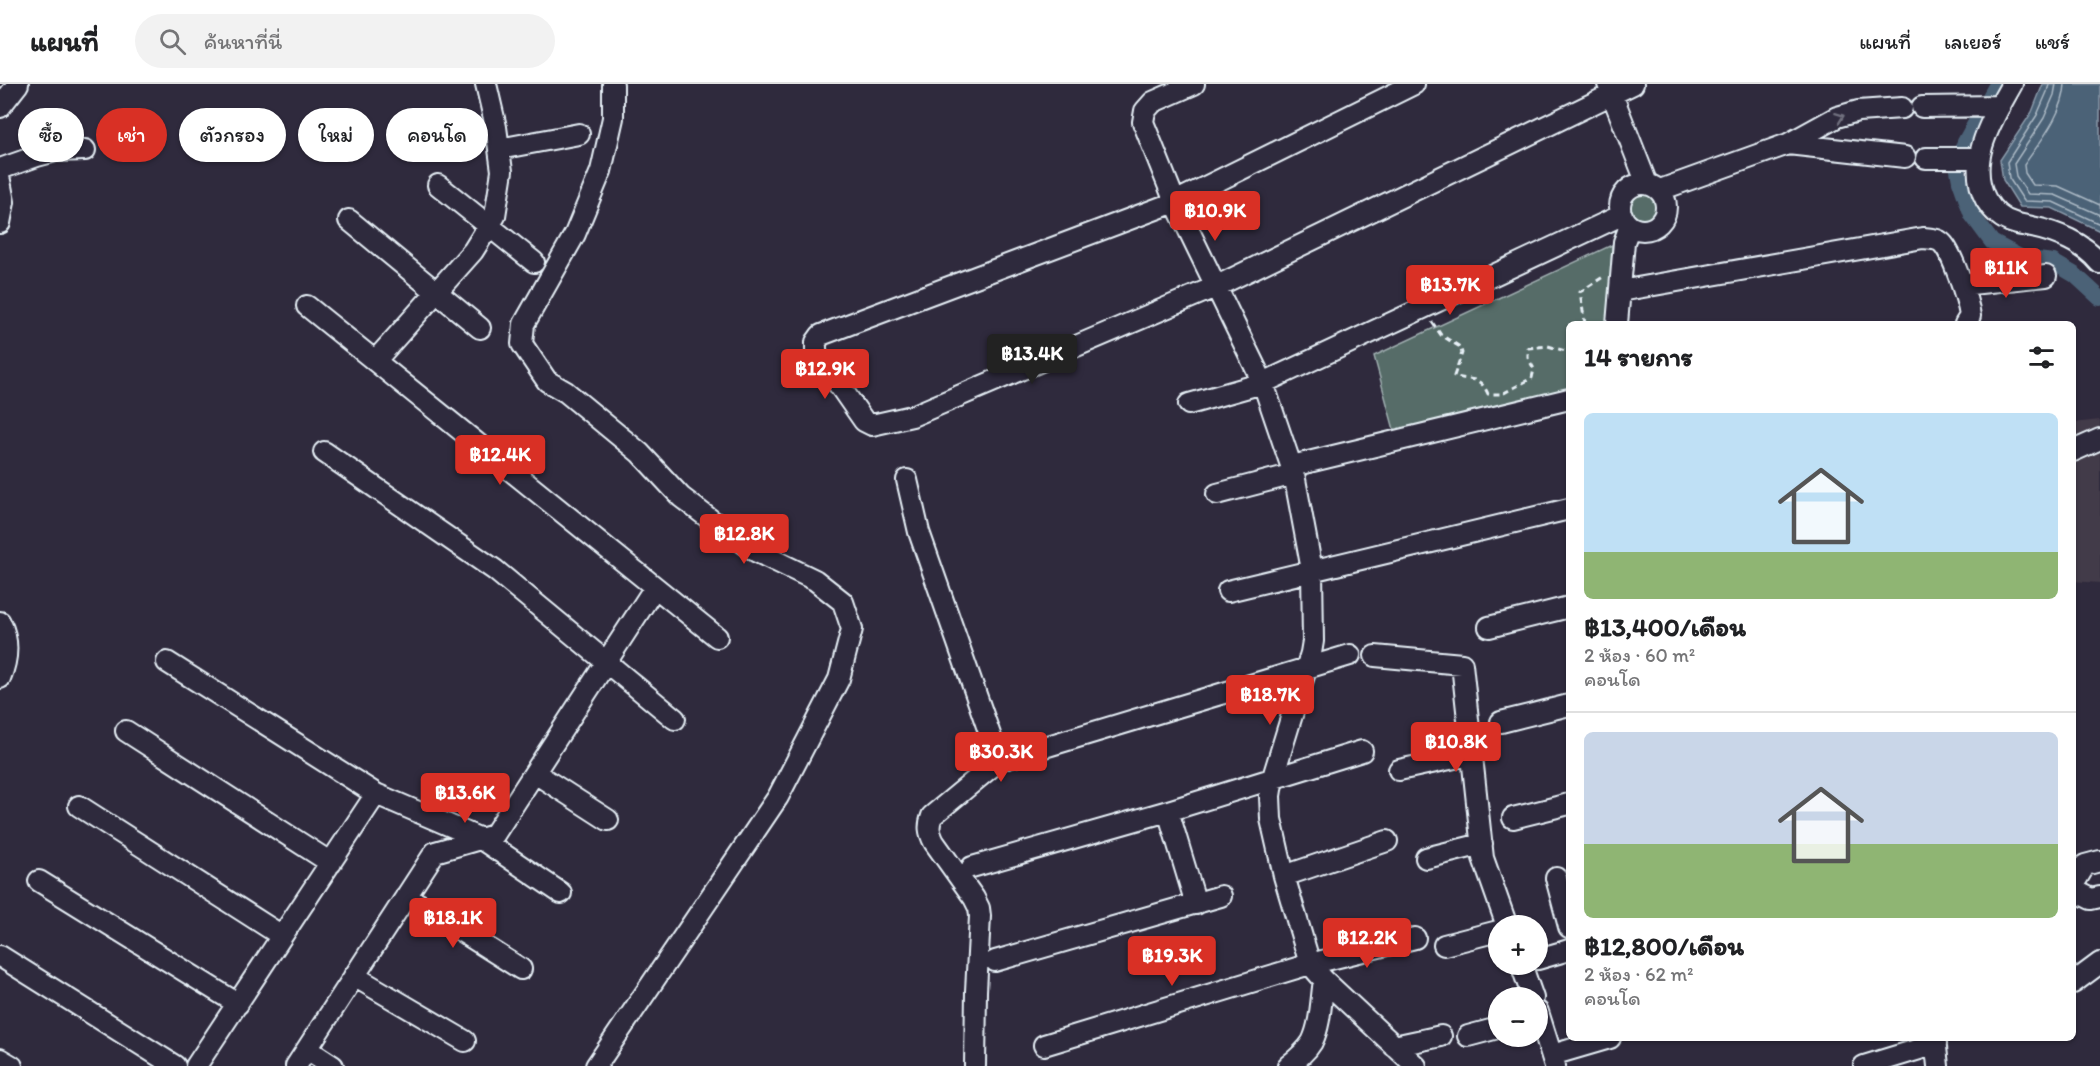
<!DOCTYPE html>
<html lang="th">
<head>
<meta charset="utf-8">
<style>
  :root { --surface:#fff; --page:#f2f2f2; --text:#202124; --muted:#757577; --line:#e0e0e0; --accent:#d93025 }
  body { margin:0; font-family:Itim,"Playpen Sans Thai",sans-serif; background:var(--page); color:var(--text); height:100vh; display:flex; flex-direction:column; font-size:22px; white-space:nowrap }
  * { box-sizing:border-box; margin:0 }
  p { font-size:20px; color:var(--muted) }
  .icon { flex:none; width:33px; height:33px; fill:none; stroke:currentColor; stroke-width:2; stroke-linecap:round; stroke-linejoin:round }
  .map { position:relative; flex:1; overflow:hidden }
  .side { position:absolute; left:1566px; top:237px; width:510px; height:720px; display:flex; flex-direction:column; background:var(--surface); border-radius:9px; box-shadow:0 2px 4px #0004 }
  .side>* { flex:none }
  .banner { position:absolute; left:18px; top:24px; width:570px; height:54px; display:flex; gap:12px }
  .fabs { position:absolute; left:1488px; top:831px; display:grid; gap:12px }
  .fabs a { display:grid; place-items:center; width:60px; height:60px; border-radius:50%; background:var(--surface); box-shadow:0 2px 4px #0004; font-size:30px }
  .price { position:absolute; translate:-50% -51px; padding:0 14px; border-radius:6px; background:var(--accent); color:#fff; font-size:20px; line-height:39px; filter:drop-shadow(0 2px 3px #0008) }
  .price::after { content:''; position:absolute; left:50%; top:36px; width:18px; height:14px; margin-left:-9px; background:inherit; clip-path:polygon(0 0,100% 0,50% 100%) }
  .price.selected { background:#222; color:#fff }
  ul { padding:0; list-style:none }
  li { display:grid; align-content:center; gap:12px; height:318px; padding:0 18px }
  li+li { border-top:2px solid var(--line) }
  li span { display:grid; place-items:center; height:186px; border-radius:9px; color:#555 }
  li>.icon { margin-inline-start:auto }
  span .icon { width:108px; height:108px; fill:#fffc; stroke-width:1 }
  li b { font-size:26px }
  h2 { display:flex; justify-content:space-between; align-items:center; height:72px; padding:0 18px; font-size:26px }
  .chip { padding:0 21px; border-radius:27px; background:var(--surface); box-shadow:0 2px 4px #0004; font-size:21px; line-height:54px }
  .chip.selected { background:var(--accent); color:#fff }
  header { display:flex; align-items:center; gap:36px; box-sizing:border-box; height:84px; padding:0 30px; background:var(--surface); border-bottom:2px solid var(--line) }
  header strong { font-size:28px }
  nav { display:flex; gap:33px; margin-inline-start:auto; font-size:21px }
  .search { width:420px; height:54px; background:var(--page); display:flex; align-items:center; gap:15px; box-sizing:border-box; padding:0 21px; border-radius:33px; color:var(--muted); font-size:22px }
  .map>svg:first-child { display:block }
  .built { fill:#433a48 }
  .green { fill:#566c67; stroke:#9faeb0; stroke-width:1.5 }
  .water { fill:#4c6277; stroke:#8a9bab; stroke-width:1.5 }
  .lines { fill:none; stroke-linecap:round; stroke-linejoin:round }
  .shore { stroke:#aab8c4; stroke-width:1.5 }
  .canal { stroke:#4c6277; stroke-width:16 }
  .minor-casing { stroke:#e8f1f8; stroke-width:24 }
  .path { stroke:#e8f1f8; stroke-width:3; stroke-dasharray:6 4.5; stroke-linecap:butt }
  .minor { stroke:#2f2a3d; stroke-width:20 }
  .oneway { stroke:#70707e }
</style>
</head>
<body>
<header>
<strong>แผนที่</strong>
<div class="search"><svg class="icon" aria-label="search" viewBox="0 0 24 24"><circle cx="10" cy="10" r="6"/><path d="M15 15l6 6"/></svg>ค้นหาที่นี่</div>
<nav><a>แผนที่</a><a>เลเยอร์</a><a>แชร์</a></nav>
</header>
<div class="map">
<svg width="2100" height="982" viewBox="0 0 2100 982">
  <rect width="100%" height="100%" fill="#2f2a3d"/>
  <filter id="ink" filterUnits="userSpaceOnUse"><feTurbulence type="fractalNoise" baseFrequency=".0167" numOctaves="2"/><feDisplacementMap in="SourceGraphic" scale="12" xChannelSelector="R" yChannelSelector="G"/><feConvolveMatrix kernelMatrix="1 2 1 2 8 2 1 2 1" color-interpolation-filters="sRGB"/></filter>
  <g filter="url(#ink)">
    <path class="built" d="M2100,336V499L2073,497V339Z"/>
    <path class="green" d="M1630 123a13 13 0 1 1 26 0a13 13 0 1 1-26 0Z
      M1612,161L1609,240H1569V307L1396,353L1374,272Z"/>
    <path class="water" d="M2043,0H2100V147L2052,124L2020,123L2003,96L2000,76L2032,28Z"/>
    <g class="lines">
      <path class="shore" d="M2049,0L2047,8L2037,31L2007,78L2009,94L2024,117L2053,118L2100,140
        M2056,0L2054,11L2044,34L2014,80L2016,92L2028,110L2055,111L2100,131
        M2065,0C2064,29 2040,58 2024,81L2025,89L2033,101L2058,102L2100,121"/>
      <path class="canal" d="M1997,0L1965,58L1957,80L1960,97L1972,131L1992,158L2022,174L2053,178L2075,191L2100,214"/>
      <defs>
        <path id="minor" d="M1194,0L1153,18L1145,27L1143,38L1175,118L1263,299L1294,390L1312,486L1313,557L1311,569L1273,693L1270,712L1271,735L1284,792L1310,880L1324,896C1321,915 1321,940 1312,958C1306,968 1297,975 1288,982
          M1414,0L1175,118L821,251L816,258V268L864,337L872,341L912,332L1215,203L1633,0
          M1608,0L1647,100
          M2012,0C1993,34 1965,77 1986,116C1992,126 2002,136 2014,139C2019,141 2026,141 2032,143C2056,148 2084,159 2100,179
          M0,23L18,0
          M1922,23L2000,22
          M1788,60L1905,73
          M499,65L579,50
          M1926,74H1979
          M0,85L37,72L56,67L85,66
          M0,97L4,118L0,139
          M1620 123a23 23 0 1 1 46 0a23 23 0 1 1-46 0Z
          M438,101L534,178
          M1660,106L1788,60L1837,33L1858,27L1902,24
          M349,136L480,244
          M1962,201L2046,192
          M1620,207L1923,154C1930,155 1936,154 1941,158C1952,166 1968,217 1970,232L1965,240
          M307,222L717,553
          M1617,240L1624,158L1630,142
          M375,277L473,167L495,132L502,87L496,43L486,0
          M1189,320L1263,299L1622,131
          M2073,367L2100,355
          M324,368L495,486L675,635
          M1292,382L1569,315
          M907,396L919,448L995,665L994,676L990,684L932,732C928,742 929,748 934,758L974,814L979,824L980,832L976,907L975,982
          M1217,410L1294,390
          M1228,507L1569,425
          M0,538C9,556 8,575 0,594
          M1489,543L1569,523
          M1375,572L1462,580L1483,774L1507,842
          M167,578L376,710L481,755L561,809
          M1501,638L1569,621
          M126,647L331,779
          M1008,674L1350,571
          M1399,686L1473,670
          M535,689L608,736
          M79,722L282,852
          M1168,727L1196,820
          M1513,734L1569,720
          M1426,774L1482,760
          M972,783L1168,727L1362,667
          M1284,792L1387,757
          M1556,794L1569,843
          M39,797L238,920
          M2073,801L2085,781L2100,777
          M2073,806L2091,815L2100,813
          M406,812L521,885
          M1444,861L1498,847
          M0,872L175,982
          M1538,875L1569,866
          M995,877L1221,812
          M1521,880L1533,914
          M354,892L465,957
          M1324,896L1416,982
          M2073,899L2100,879
          M1538,928L1555,982
          M1468,952L1498,944
          M1935,954L1938,982
          M1044,961L1310,880L1415,854
          M1394,962L1441,952
          M307,965L333,982
          M1552,971L1610,954
          M0,975L12,982
          M196,982L376,710
          M296,982L435,768L494,751L655,503
          M596,982L778,713L839,595L852,545L843,518L815,496L757,468L719,442L681,413L640,369L566,308L547,297L522,260L524,240L575,150L601,87L613,34V0
          M1864,982L1936,960"/>
      </defs>
      <use href="#minor" class="minor-casing"/>
      <path class="path" d="M1432,238L1441,251L1460,263L1462,269L1454,292C1470,298 1479,290 1488,310H1502L1532,294L1534,285L1528,274V264L1548,262L1569,268
        M1585,240L1580,208L1603,193"/>
      <use href="#minor" class="minor"/>
    </g>
    <defs><path id="oneway-chevron" d="M-2-3.5L2.5 0L-2 3.5" fill="none" stroke-width="1.6" stroke-linecap="round" stroke-linejoin="round" transform="scale(1.5)"/></defs>
    <use class="oneway" href="#oneway-chevron" transform="translate(1840 33) rotate(-21)"/>
  </g>
</svg>
<div class="fabs">
<a>+</a>
<a>−</a>
</div>
<b class="price" style="left:1215px;top:158px">฿10.9K</b>
<b class="price" style="left:2006px;top:215px">฿11K</b>
<b class="price" style="left:1450px;top:232px">฿13.7K</b>
<b class="price selected" style="left:1032px;top:301px">฿13.4K</b>
<b class="price" style="left:825px;top:316px">฿12.9K</b>
<b class="price" style="left:500px;top:402px">฿12.4K</b>
<b class="price" style="left:744px;top:481px">฿12.8K</b>
<b class="price" style="left:1270px;top:642px">฿18.7K</b>
<b class="price" style="left:1456px;top:689px">฿10.8K</b>
<b class="price" style="left:1001px;top:699px">฿30.3K</b>
<b class="price" style="left:465px;top:740px">฿13.6K</b>
<b class="price" style="left:453px;top:865px">฿18.1K</b>
<b class="price" style="left:1367px;top:885px">฿12.2K</b>
<b class="price" style="left:1172px;top:903px">฿19.3K</b>
<div class="banner">
<a class="chip">ซื้อ</a>
<a class="chip selected">เช่า</a>
<a class="chip">ตัวกรอง</a>
<a class="chip">ใหม่</a>
<a class="chip">คอนโด</a>
</div>
<section class="side">
<h2>14 รายการ<svg class="icon" aria-label="filters" viewBox="0 0 24 24"><path d="M4 7h16M4 17h16"/><circle cx="9" cy="7" r="2"/><circle cx="15" cy="17" r="2"/></svg></h2>
<ul>
<li><span style="background:linear-gradient(#bfe0f5 75%,#8fb573 0)"><svg class="icon" aria-label="home" viewBox="0 0 24 24"><path d="M3 11l9-7 9 7M6 9v11h12V9"/></svg></span><div><b>฿13,400/เดือน</b><p>2 ห้อง · 60 m²</p><p>คอนโด</p></div></li>
<li><span style="background:linear-gradient(#c9d6e8 60%,#8fb573 0)"><svg class="icon" aria-label="home" viewBox="0 0 24 24"><path d="M3 11l9-7 9 7M6 9v11h12V9"/></svg></span><div><b>฿12,800/เดือน</b><p>2 ห้อง · 62 m²</p><p>คอนโด</p></div></li>
</ul>
</section>
</div>
</body>
</html>
